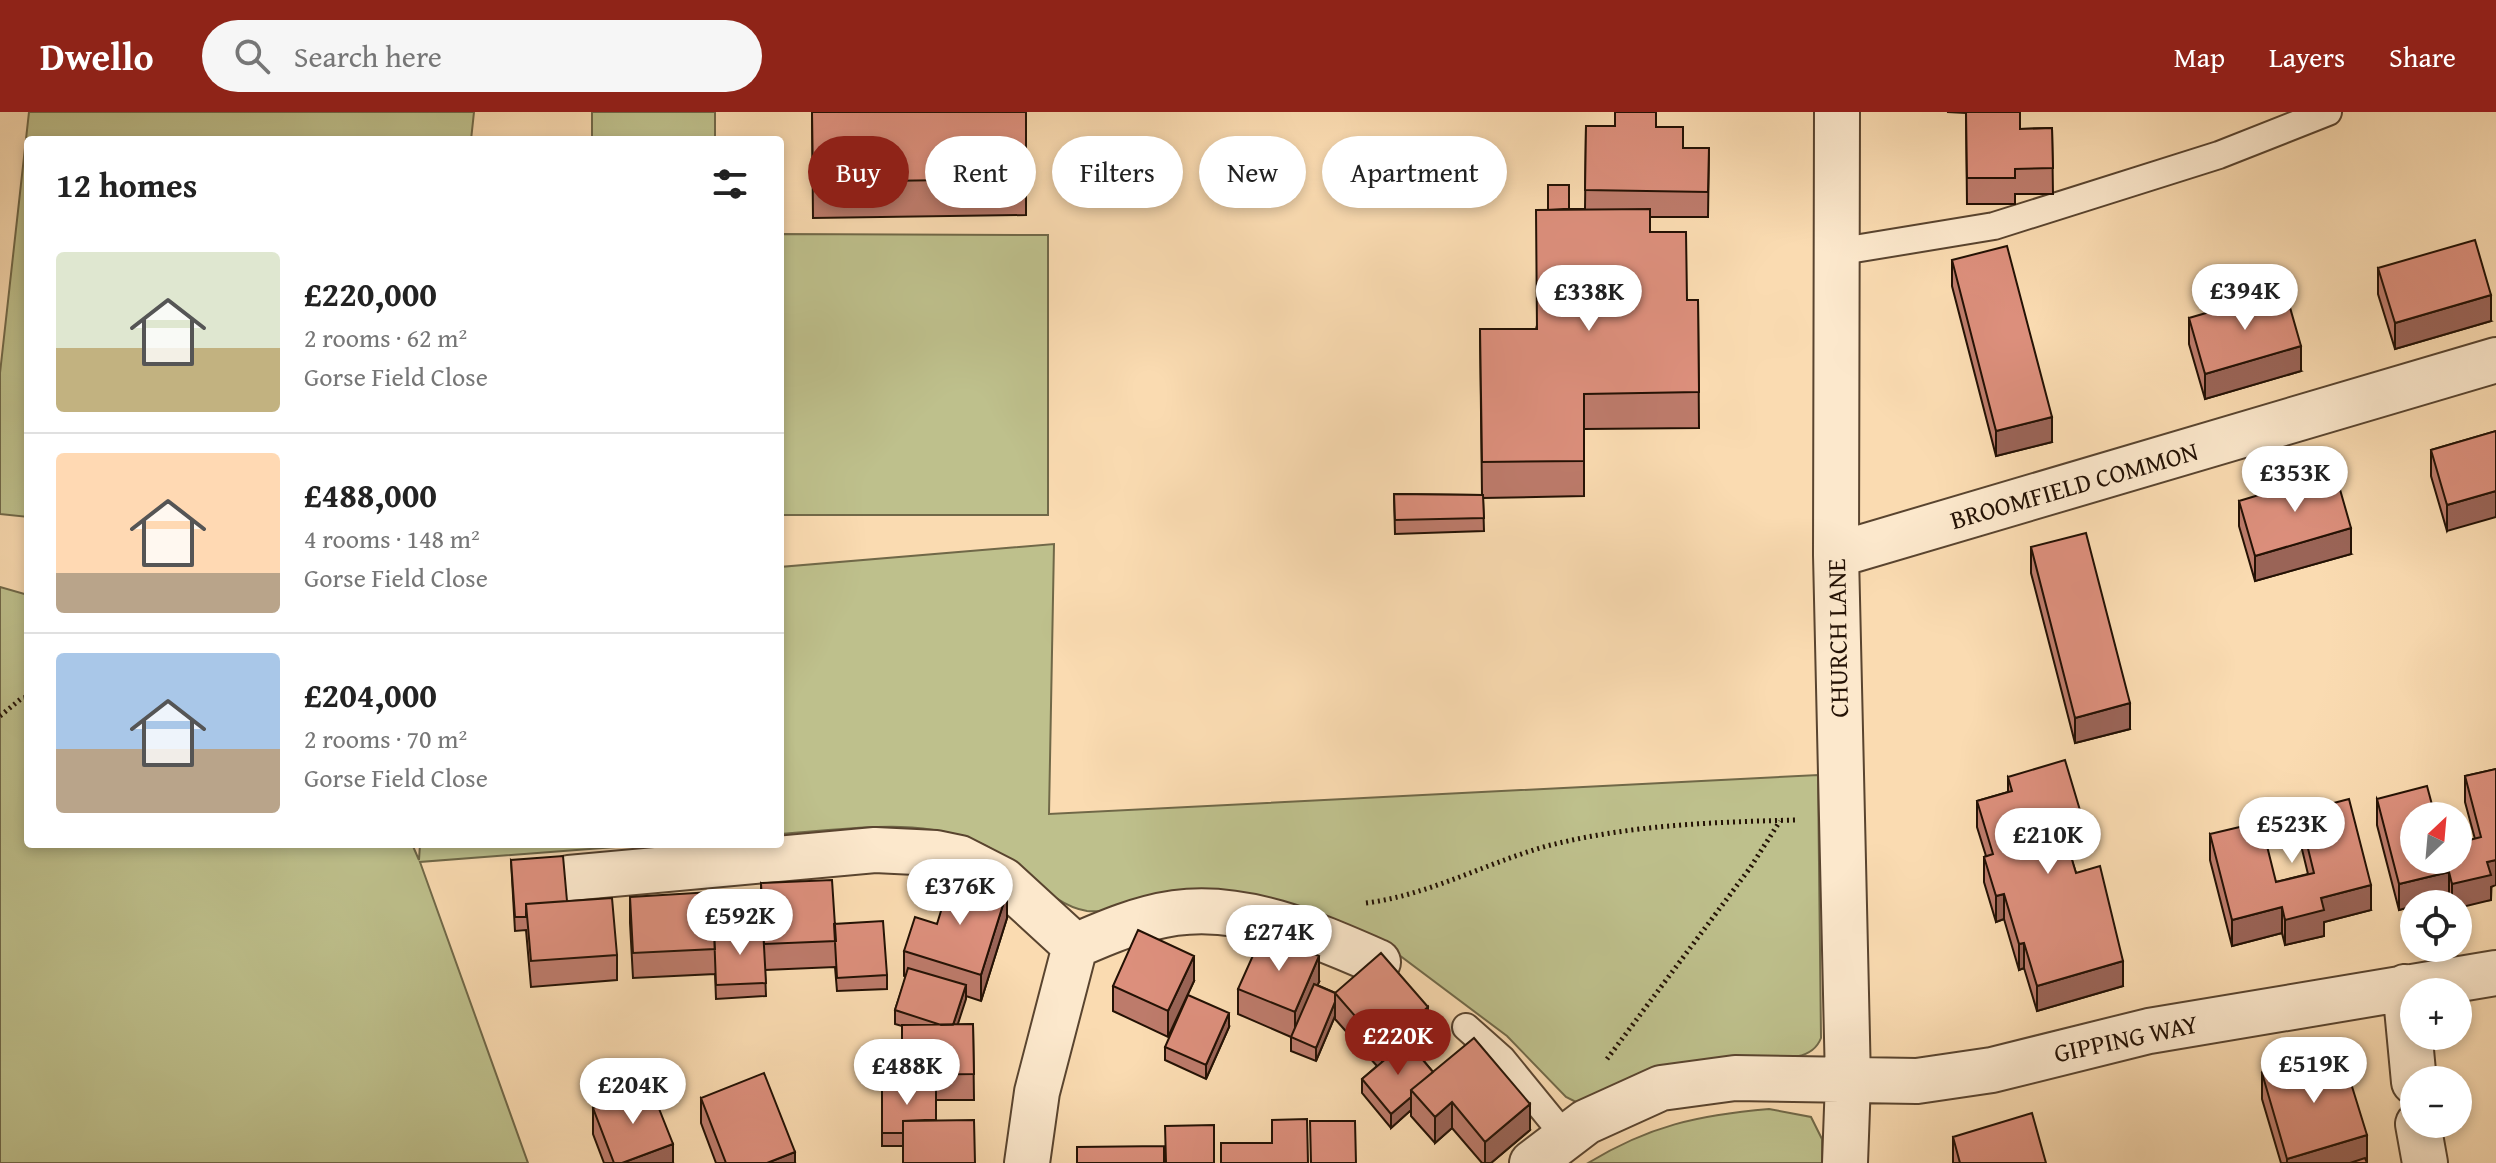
<!DOCTYPE html>
<html lang="en">
<head>
<meta charset="utf-8">
<style>
  :root { --surface:#fff; --page:#f6f6f6; --text:#222; --muted:#767676; --line:#e0e0e0; --accent:#8f2418 }
  body { margin:0; font-family:"Gentium Book Plus",serif; background:var(--page); color:var(--text); height:100vh; display:flex; flex-direction:column; font-size:30px; white-space:nowrap }
  * { box-sizing:border-box; margin:0 }
  p { font-size:26px; color:var(--muted) }
  .icon { flex:none; width:44px; height:44px; fill:none; stroke:currentColor; stroke-width:2; stroke-linecap:round; stroke-linejoin:round }
  .map { position:relative; flex:1; overflow:hidden }
  .panel { position:absolute; left:24px; top:24px; width:760px; height:712px; display:flex; flex-direction:column; background:var(--surface); border-radius:8px; box-shadow:0 4px 12px #0003 }
  .panel>* { flex:none }
  .banner { position:absolute; left:808px; top:24px; width:760px; height:72px; display:flex; gap:16px }
  .needle { width:52px; rotate:26deg }
  .fabs { position:absolute; left:2400px; top:690px; display:grid; gap:16px }
  .fabs a { display:grid; place-items:center; width:72px; height:72px; border-radius:50%; background:var(--surface); box-shadow:0 4px 12px #0003; font-size:40px }
  .price { position:absolute; translate:-50% -68px; padding:0 18px; border-radius:28px; background:#fff; color:#222; font-size:26px; line-height:52px; filter:drop-shadow(0 2px 4px #0008) }
  .price::after { content:''; position:absolute; left:50%; top:48px; width:24px; height:18px; margin-left:-12px; background:inherit; clip-path:polygon(0 0,100% 0,50% 100%) }
  .price.active { background:var(--accent); color:#fff }
  ul { padding:0; list-style:none }
  li { display:flex; align-items:center; gap:24px; height:200px; padding:0 32px }
  li+li { border-top:2px solid var(--line) }
  li span { display:grid; place-items:center; flex:none; width:224px; height:160px; border-radius:8px; color:#555 }
  li>.icon { margin-inline-start:auto }
  span .icon { width:96px; height:96px; fill:#fffc; stroke-width:1 }
  li b { font-size:34px }
  h2 { display:flex; justify-content:space-between; align-items:center; height:96px; padding:0 32px; font-size:34px }
  .tag { padding:0 28px; border-radius:36px; background:var(--surface); box-shadow:0 4px 12px #0003; font-size:28px; line-height:72px }
  .tag.active { background:var(--accent); color:#fff }
  header { display:flex; align-items:center; gap:48px; box-sizing:border-box; height:112px; padding:0 40px; background:var(--accent); color:#fff }
  header strong { font-size:38px }
  nav { display:flex; gap:44px; margin-inline-start:auto; font-size:28px }
  .search { width:560px; height:72px; background:var(--page); display:flex; align-items:center; gap:20px; box-sizing:border-box; padding:0 28px; border-radius:44px; color:var(--muted); font-size:30px }
  .map>svg:first-child { display:block }
  .green { fill:#bec08c; stroke:#706848; stroke-width:2 }
  .lines { fill:none; stroke-linecap:round; stroke-linejoin:round }
  .service-casing { stroke:#59442f; stroke-width:30 }
  .minor-casing { stroke:#59442f; stroke-width:48 }
  .path { stroke:#231104; stroke-width:5; stroke-dasharray:2 4; stroke-linecap:butt }
  .service { stroke:#fce8cc; stroke-width:26 }
  .minor { stroke:#fce8cc; stroke-width:44 }
  .wall { fill:#bd7b6b; stroke:#231104; stroke-width:2 }
  .shaded-wall { fill:#9a6457; stroke:#231104; stroke-width:2 }
  .building { fill:#dc8f7c; stroke:#231104; stroke-width:2 }
  .labels { text-anchor:middle; dominant-baseline:central; stroke-width:7; stroke-linejoin:round; paint-order:stroke }
  .street-label { font-size:26px; fill:#231104; stroke:#fce8cc }
</style>
</head>
<body>
<header>
<strong>Dwello</strong>
<div class="search"><svg class="icon" aria-label="search" viewBox="0 0 24 24"><circle cx="10" cy="10" r="6"/><path d="M15 15l6 6"/></svg>Search here</div>
<nav><a>Map</a><a>Layers</a><a>Share</a></nav>
</header>
<div class="map">
<svg width="2496" height="1051" viewBox="0 0 2496 1051">
  <rect width="100%" height="100%" fill="#fadbb1"/>
  <filter id="stains"><feTurbulence type="fractalNoise" baseFrequency=".0025" numOctaves="4"/><feColorMatrix values="0 0 0 0 .2 0 0 0 0 .09 0 0 0 0 .02 0 0 0 .5 -.17"/></filter>
  <radialGradient id="worn" r=".72"><stop offset=".6" stop-color="#630" stop-opacity="0"/><stop offset="1" stop-color="#630" stop-opacity=".3"/></radialGradient>
  <path class="green" d="M29,0H474L471,28H28V405L0,402V261Z
    M592,0H715V28H592Z
    M780,122L1048,123V403H780Z
    M1054,432L1049,702L1818,663L1821,926C1810,955 1768,943 1744,944C1682,947 1634,963 1580,992L1566,985L1507,924L1395,840L1118,798C1108,798 1097,800 1087,799C1050,794 1016,747 980,731C920,704 844,718 780,722V455Z
    M0,475L28,483V732H412L419,748L420,732H655L420,750L528,1051H0Z
    M1769,997L1811,1005L1822,1027V1051H1588C1649,1014 1698,1003 1769,997Z"/>
  <g class="lines">
    <defs>
      <path id="service" d="M1836,140L1994,114L2219,43L2328,0
        M1466,915L1502,947L1564,1023"/>
      <path id="minor" d="M1837,0L1836,443L1848,969L1845,1051
        M1836,443L2496,248
        M569,766L875,738L936,741L960,746L1003,768L1075,834
        M2405,875L2414,970
        M2418,1012L2425,1051
        M1027,1051L1037,980L1075,834C1107,820 1140,806 1175,801C1245,791 1316,823 1378,850
        M1532,1051L1586,1010L1661,976L1735,966L1917,969L1992,958L2149,919L2496,861"/>
    </defs>
    <use href="#service" class="service-casing"/>
    <use href="#minor" class="minor-casing"/>
    <path class="path" d="M0,604L22,586L28,585
      M1366,791C1429,783 1486,751 1547,734C1628,713 1713,710 1797,708
      M1607,947L1750,756L1780,709"/>
    <use href="#service" class="service"/>
    <use href="#minor" class="minor"/>
  </g>
  <path class="wall" d="M812,0H1026V103L813,106Z
    M1947,0H2020V17L2052,16L2053,82H2015V92H1967L1966,1Z
    M1586,14L1656,15L1683,36H1709L1708,105H1650V120L1687,188H1698L1699,316L1584,317V384L1483,386L1484,419L1395,422L1394,382L1482,383L1480,217H1536L1569,97H1585Z
    M1952,148L2052,330L1996,344L1952,174Z
    M2378,156L2491,209L2395,237L2378,182Z
    M2189,206L2301,259L2205,287L2189,232Z
    M2496,319L2447,419L2431,364V338Z
    M2239,389L2351,442L2255,469L2239,414Z
    M2031,435L2130,617L2075,631L2031,461Z
    M2496,657L2491,788L2451,792L2449,785L2414,792V794L2399,798L2377,713V687L2414,748L2475,727L2465,690V664Z
    M2008,665L2085,741L2071,745L2076,761L2123,874L2037,899L2024,856L2019,858L2004,807L1996,810L1984,770V745L1986,744L1977,715V689L2008,680Z
    M2299,700L2371,798L2324,810V824L2285,833L2282,821L2232,834L2210,748V722L2276,770L2308,762L2299,725Z
    M511,748L567,789L617,843V868L531,875L526,818L515,819Z
    M761,771L834,812L887,863V877L837,879L835,855L765,858L766,884L716,887L715,861V862L633,866L630,811V785L714,819L762,816Z
    M1007,806L981,889L966,884L957,913L973,912L974,988H936L903,1034H882V975H902V914L895,912V898L906,865L904,864V839L937,812Z
    M1194,869L1168,925L1113,899V874Z
    M1319,870L1317,873L1428,921L1412,935L1433,960L1530,1018L1491,1051H1482L1452,1016L1435,1031L1411,1004V998L1391,1016L1362,981V967L1377,954L1335,907V904L1316,949L1291,939V925L1238,902V877Z
    M1229,915L1206,967L1165,948V935Z
    M2262,961L2367,1049V1051H2281L2262,987Z
    M701,986L795,1051H716L701,1011Z
    M593,996L673,1051H604L593,1022Z
    M1953,1025L2046,1051H1953Z"/>
  <path class="shaded-wall" d="M2491,183V209L2395,237V211Z
    M2301,234V259L2205,287V262Z
    M2052,305V330L1996,344V319Z
    M2496,379V405L2447,419V393Z
    M2351,416V442L2255,469V444Z
    M2130,591V617L2075,631V606Z
    M2085,715V741L2065,747V721Z
    M2496,748V773L2491,775V788L2458,796V792H2452V772L2487,750Z
    M2449,760V785L2423,792H2414V794L2399,798V772Z
    M2371,773V798L2324,810V824L2285,833V808L2321,786Z
    M1007,780V806L981,889V863Z
    M2004,782V807L1996,810V784Z
    M2282,795V821L2232,834V808Z
    M2024,831V856L2019,858V832Z
    M1194,844V869L1168,925V899Z
    M1319,844V870L1295,926V900Z
    M2123,849V874L2037,899V874Z
    M966,873V887L952,930V916Z
    M1335,890V904L1316,949V936Z
    M1428,895V921L1382,960V935Z
    M1229,901V915L1206,967V953Z
    M1411,985V998L1391,1016V1002Z
    M1452,990V1016L1435,1031V1005Z
    M1530,992V1018L1491,1051H1485V1030Z
    M2367,1023V1049L2360,1051H2287V1047Z
    M673,1032V1051H622Z
    M795,1040V1051H767Z"/>
  <path class="building" d="M812,0H1026V67L813,70Z
    M1615,0H1656V15H1683V36H1709L1708,80L1585,78L1586,14H1615Z
    M1966,0H2020V17L2052,16L2053,56L2015,57V66H1967Z
    M1548,73H1569V97L1548,98Z
    M1650,97V120H1686L1687,188H1698L1699,280L1584,282V349L1482,350L1480,217H1537L1536,98Z
    M2475,128L2491,183L2395,211L2378,156Z
    M2007,134L2052,305L1996,319L1952,148Z
    M2285,178L2301,234L2205,262L2189,206Z
    M2496,319V379L2447,393L2431,338Z
    M2335,360L2351,416L2255,444L2239,389Z
    M1394,382L1483,383L1484,406L1395,408Z
    M2086,421L2130,591L2075,606L2031,435Z
    M2065,648L2085,715L2065,721L2070,741L2076,761L2100,754L2123,849L2037,874L2024,831L2019,832L2004,782L1996,784L1984,745L1993,742L1977,689L2012,679L2008,665Z
    M2496,657V748L2487,750L2491,763L2452,772L2449,760L2399,772L2377,687L2427,674L2435,704H2414V748H2458V731L2481,725L2465,664Z
    M2349,687L2371,773L2321,786L2324,798L2285,808L2282,795L2232,808L2210,722L2261,710L2276,770L2314,761L2299,700Z
    M563,744L567,789L526,792V805H515L511,748Z
    M952,763L1007,780L981,863L904,839L915,805L937,812Z
    M832,768L836,829L764,832L761,771Z
    M712,780L715,837L633,841L630,785Z
    M612,786L617,843L531,849L526,792Z
    M883,809L887,863L837,866L834,812Z
    M763,816L766,871L716,873L714,819Z
    M1138,818L1194,844L1168,899L1113,874Z
    M1263,821L1319,844L1295,900L1238,877Z
    M1381,841L1428,895L1382,935L1335,881Z
    M908,856L966,873L953,913H941L895,898Z
    M1314,872L1335,881V890L1316,936L1291,925Z
    M1188,883L1229,901L1206,953L1165,935Z
    M973,912L974,962L902,963V913Z
    M1474,926L1530,992L1485,1030L1452,990L1435,1005L1411,978Z
    M1407,929L1433,960L1411,978V985L1391,1002L1362,967Z
    M2341,939L2367,1023L2287,1047L2262,961Z
    M764,961L795,1040L767,1051H726L701,986Z
    M650,974L673,1032L622,1051H614L593,996Z
    M882,975H936V1008L903,1009V1021H882Z
    M2032,1001L2046,1051H1960L1953,1025Z
    M1307,1007L1308,1051H1221V1031H1272V1008Z
    M974,1008L975,1051H903V1009Z
    M1310,1009H1355L1356,1051H1311Z
    M1214,1013V1051H1166L1165,1014Z
    M1164,1034V1051H1077V1035Z
    M2365,1046L2367,1051H2350Z"/>
  <g class="labels">
    <g class="street-label">
      <text transform="translate(2074 373) rotate(-16)">BROOMFIELD COMMON</text>
      <text transform="translate(1837 526) rotate(-91)">CHURCH LANE</text>
      <text transform="translate(2126 926) rotate(-12)">GIPPING WAY</text>
    </g>
  </g>
  <rect width="100%" height="100%" filter="url(#stains)"/>
  <rect width="100%" height="100%" fill="url(#worn)"/>
</svg>
<div class="fabs">
<a><svg class="needle" viewBox="-14 -14 28 28"><path d="M0-13l5 13h-10z" fill="#e53935"/><path d="M0 13l5-13h-10z" fill="#767676"/></svg></a>
<a><svg class="icon" aria-label="locate" viewBox="0 0 24 24"><circle cx="12" cy="12" r="6"/><path d="M12 2v4M12 18v4M2 12h4M18 12h4"/></svg></a>
<a>+</a>
<a>−</a>
</div>
<b class="price" style="left:2245px;top:220px">£394K</b>
<b class="price" style="left:1589px;top:221px">£338K</b>
<b class="price" style="left:2295px;top:402px">£353K</b>
<b class="price" style="left:2292px;top:753px">£523K</b>
<b class="price" style="left:2048px;top:764px">£210K</b>
<b class="price" style="left:960px;top:815px">£376K</b>
<b class="price" style="left:740px;top:845px">£592K</b>
<b class="price" style="left:1279px;top:861px">£274K</b>
<b class="price active" style="left:1398px;top:965px">£220K</b>
<b class="price" style="left:2314px;top:993px">£519K</b>
<b class="price" style="left:907px;top:995px">£488K</b>
<b class="price" style="left:633px;top:1014px">£204K</b>
<div class="banner">
<a class="tag active">Buy</a>
<a class="tag">Rent</a>
<a class="tag">Filters</a>
<a class="tag">New</a>
<a class="tag">Apartment</a>
</div>
<section class="panel">
<h2>12 homes<svg class="icon" aria-label="filters" viewBox="0 0 24 24"><path d="M4 7h16M4 17h16"/><circle cx="9" cy="7" r="2"/><circle cx="15" cy="17" r="2"/></svg></h2>
<ul>
<li><span style="background:linear-gradient(#dfe7d0 60%,#c2b280 0)"><svg class="icon" aria-label="home" viewBox="0 0 24 24"><path d="M3 11l9-7 9 7M6 9v11h12V9"/></svg></span><div><b>£220,000</b><p>2 rooms · 62 m²</p><p>Gorse Field Close</p></div></li>
<li><span style="background:linear-gradient(#ffd9b3 75%,#b9a48a 0)"><svg class="icon" aria-label="home" viewBox="0 0 24 24"><path d="M3 11l9-7 9 7M6 9v11h12V9"/></svg></span><div><b>£488,000</b><p>4 rooms · 148 m²</p><p>Gorse Field Close</p></div></li>
<li><span style="background:linear-gradient(#a9c7e8 60%,#b9a48a 0)"><svg class="icon" aria-label="home" viewBox="0 0 24 24"><path d="M3 11l9-7 9 7M6 9v11h12V9"/></svg></span><div><b>£204,000</b><p>2 rooms · 70 m²</p><p>Gorse Field Close</p></div></li>
</ul>
</section>
</div>
</body>
</html>
